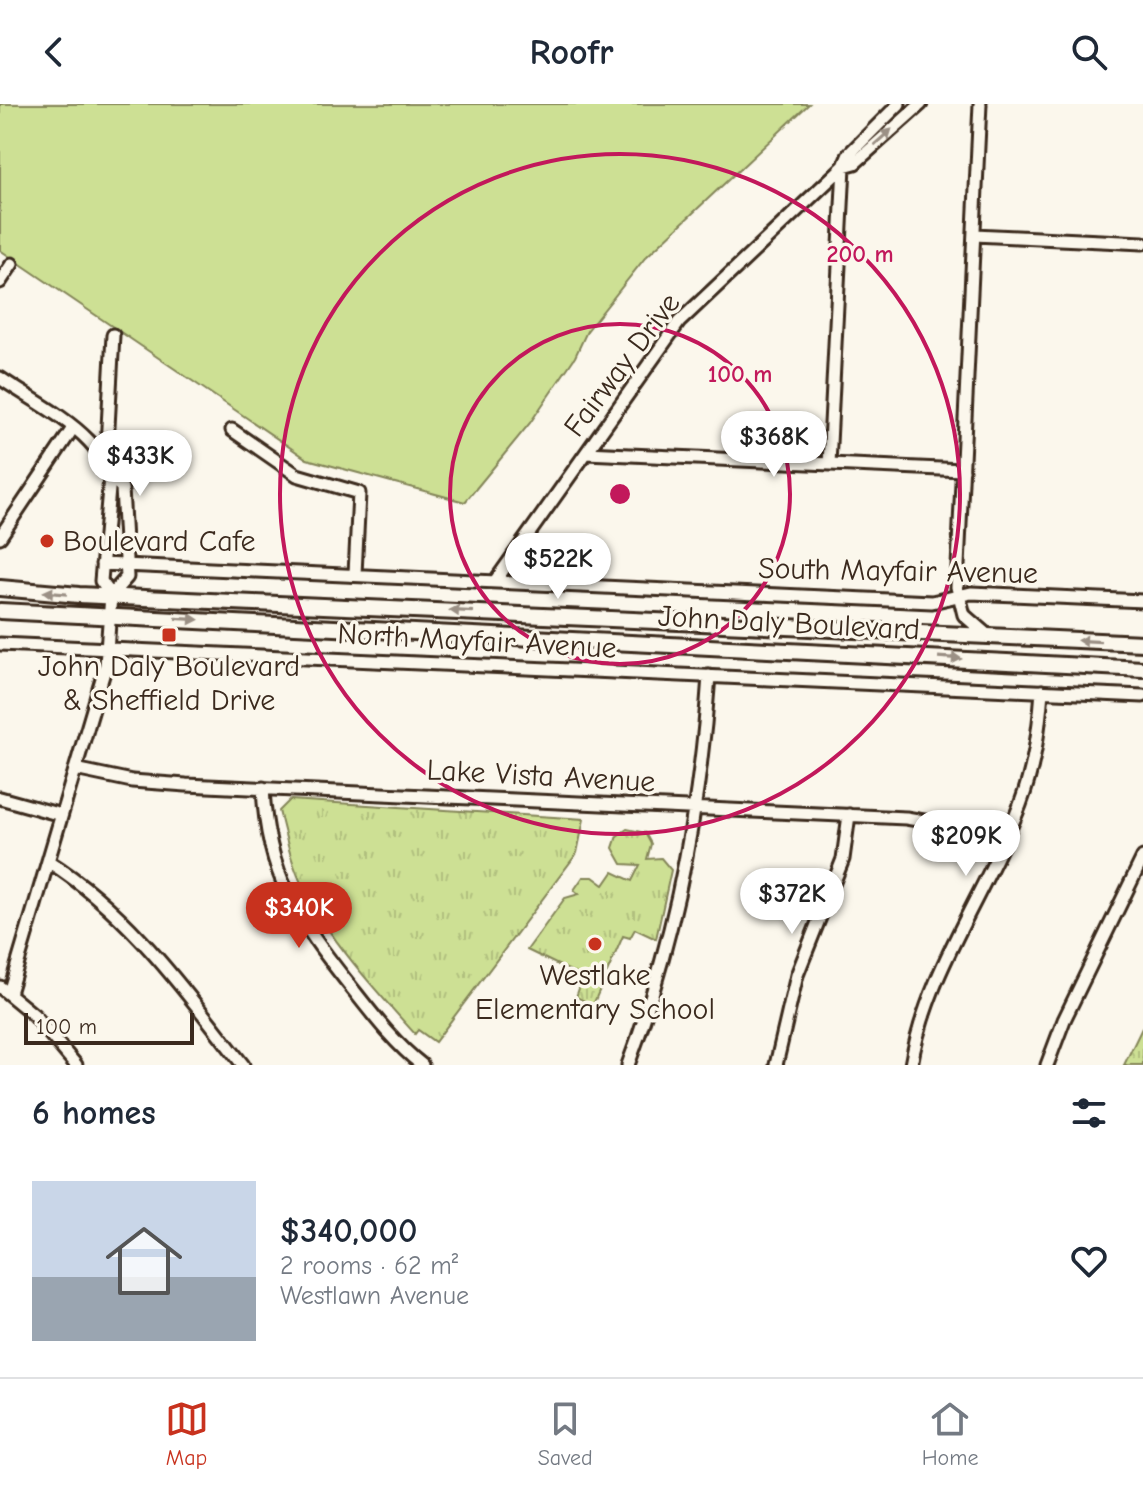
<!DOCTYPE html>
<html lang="en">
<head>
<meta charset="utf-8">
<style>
  :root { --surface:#fff; --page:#f2f2f3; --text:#1f2937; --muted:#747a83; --line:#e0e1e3; --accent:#c8321e }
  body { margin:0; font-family:"Comic Neue",sans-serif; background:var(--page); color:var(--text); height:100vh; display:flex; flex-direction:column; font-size:30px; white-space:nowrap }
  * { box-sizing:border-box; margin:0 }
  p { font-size:26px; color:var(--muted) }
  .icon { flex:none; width:44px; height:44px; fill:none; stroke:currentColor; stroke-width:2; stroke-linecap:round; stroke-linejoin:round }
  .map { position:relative; height:961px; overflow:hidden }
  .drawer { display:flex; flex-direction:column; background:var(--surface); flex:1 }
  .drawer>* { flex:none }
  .scale { position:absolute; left:24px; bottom:20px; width:170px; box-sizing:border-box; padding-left:8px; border:4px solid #3b2a1e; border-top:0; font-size:22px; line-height:28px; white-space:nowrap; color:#3b2a1e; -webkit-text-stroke:6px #fbf7ec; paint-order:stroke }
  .price { position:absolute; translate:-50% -68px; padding:0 18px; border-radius:28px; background:#fff; color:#222; font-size:26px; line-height:52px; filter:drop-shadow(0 2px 4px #0008) }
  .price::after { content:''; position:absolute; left:50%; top:48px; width:24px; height:18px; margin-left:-12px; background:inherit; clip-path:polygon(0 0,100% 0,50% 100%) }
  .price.selected { background:var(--accent); color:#fff }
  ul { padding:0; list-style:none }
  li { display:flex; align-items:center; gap:24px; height:200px; padding:0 32px }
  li+li { border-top:2px solid var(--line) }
  li span { display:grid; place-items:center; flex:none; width:224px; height:160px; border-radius:0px; color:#555 }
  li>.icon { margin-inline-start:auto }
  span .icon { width:96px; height:96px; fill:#fffc; stroke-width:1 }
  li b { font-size:34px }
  h2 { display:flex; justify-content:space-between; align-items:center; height:96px; padding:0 32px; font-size:34px }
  header { display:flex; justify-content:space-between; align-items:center; height:104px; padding:0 32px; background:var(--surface); font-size:36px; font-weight:600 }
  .menu { display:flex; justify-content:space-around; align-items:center; height:112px; border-top:2px solid var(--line); background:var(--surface); font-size:22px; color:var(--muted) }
  .menu a { display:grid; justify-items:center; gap:4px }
  .menu .selected { color:var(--accent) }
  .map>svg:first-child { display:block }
  .grass { fill:#cde094; stroke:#848559; stroke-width:2 }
  .park { fill:url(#park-tufts); stroke:#848559; stroke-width:2 }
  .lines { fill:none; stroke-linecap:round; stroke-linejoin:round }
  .minor-casing { stroke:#3b2a1e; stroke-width:17 }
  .major-casing { stroke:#3b2a1e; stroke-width:20 }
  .minor { stroke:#fbf7ec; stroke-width:11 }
  .major { stroke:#fbf7ec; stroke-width:14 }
  .oneway { fill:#9b9085 }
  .ring { fill:none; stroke:#c2185b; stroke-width:4 }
  .poi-dot { fill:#c8321e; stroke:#fbf7ec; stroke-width:3 }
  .labels { text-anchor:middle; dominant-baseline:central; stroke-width:7; stroke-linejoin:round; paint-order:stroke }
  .street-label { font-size:30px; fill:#3b2a1e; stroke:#fbf7ec }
  .poi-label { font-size:30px; fill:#3b2a1e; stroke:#fbf7ec }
  .centre { fill:#c2185b; stroke:#fbf7ec; stroke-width:4 }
  .ring-label { font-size:24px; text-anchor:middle; font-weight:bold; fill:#c2185b; stroke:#fbf7ec; stroke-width:7; stroke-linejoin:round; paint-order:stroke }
</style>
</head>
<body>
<header><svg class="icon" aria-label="back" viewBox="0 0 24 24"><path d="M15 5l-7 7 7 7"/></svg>Roofr<svg class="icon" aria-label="search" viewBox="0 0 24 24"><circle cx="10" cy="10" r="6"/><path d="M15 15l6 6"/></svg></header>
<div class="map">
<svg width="1143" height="961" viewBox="0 0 1143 961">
  <defs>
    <pattern id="park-tufts" width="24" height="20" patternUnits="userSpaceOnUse" patternTransform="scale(2)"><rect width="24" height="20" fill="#cde094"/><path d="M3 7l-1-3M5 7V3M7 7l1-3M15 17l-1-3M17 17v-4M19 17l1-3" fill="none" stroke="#b1c07f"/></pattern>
  </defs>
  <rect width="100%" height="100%" fill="#fbf7ec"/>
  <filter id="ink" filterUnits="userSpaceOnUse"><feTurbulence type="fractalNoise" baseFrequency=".0125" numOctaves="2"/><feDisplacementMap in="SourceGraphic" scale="16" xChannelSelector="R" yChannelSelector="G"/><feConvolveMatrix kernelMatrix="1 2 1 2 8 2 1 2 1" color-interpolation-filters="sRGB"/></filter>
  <g filter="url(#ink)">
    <path class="grass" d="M0,0H809L645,154L587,227L575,253L530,319L465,398L307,355L0,146Z"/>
    <path class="park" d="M290,696L584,715L577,749L435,938L418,926L415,930C378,889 326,832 303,783C291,759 286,733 279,707Z
      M627,725L645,729L651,740L647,755L661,754L671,766L656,835L635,825L630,834L623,832L593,901L576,893L583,873L527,846L565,794L579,790L574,786L583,773H593L604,781L613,768L632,777L640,761L622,760L613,744L617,732Z
      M1143,922V961H1124Z"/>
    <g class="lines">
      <defs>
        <path id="minor" d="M980,0L957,483L964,511L987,531
          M974,131L1143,139
          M0,178L12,160
          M0,274C29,294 65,312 89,337C104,352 107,370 122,384L127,473L111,491
          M232,326L297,371L359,389L355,470
          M586,349L963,366
          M106,360L113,231
          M829,360L844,62L849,50L899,0
          M110,373L101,477L111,491
          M0,433L73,324
          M102,460L932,498L971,489L1143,497
          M496,476L679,218L844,62L855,59L921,0
          M0,540L1143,592
          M75,665L132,677L186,681L906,714L965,724L1002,740
          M263,684C267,772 298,816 351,883C373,911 394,939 422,961
          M0,694L61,711
          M48,757C130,809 184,886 243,961
          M0,883L34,911L76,961
          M9,889L106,561L111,491
          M628,961C675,835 700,705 709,572
          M776,961L797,871L843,755L849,711
          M911,961C927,867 986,789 1020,701C1034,664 1039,627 1042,587
          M1047,961L1064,916L1143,753"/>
        <path id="major" d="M0,484L79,491L1143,539
          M0,507L1143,565"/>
      </defs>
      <use href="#minor" class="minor-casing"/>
      <use href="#major" class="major-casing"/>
      <use href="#minor" class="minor"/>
      <use href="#major" class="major"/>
    </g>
    <defs><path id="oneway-solid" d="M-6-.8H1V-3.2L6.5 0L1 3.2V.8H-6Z" transform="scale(2)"/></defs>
    <g class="oneway">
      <use href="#oneway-solid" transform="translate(883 33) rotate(-42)"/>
      <use href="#oneway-solid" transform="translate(55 489) rotate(-175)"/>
      <use href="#oneway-solid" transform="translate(461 507) rotate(-177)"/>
      <use href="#oneway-solid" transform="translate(187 515) rotate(3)"/>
      <use href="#oneway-solid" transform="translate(1089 537) rotate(-177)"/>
      <use href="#oneway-solid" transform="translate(950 554) rotate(4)"/>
    </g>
  </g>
  <g class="ring">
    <circle cx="620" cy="390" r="170"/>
    <circle cx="620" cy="390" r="340"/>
  </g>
  <g class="poi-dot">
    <circle cx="47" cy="437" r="8"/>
    <rect x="161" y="523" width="16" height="16" rx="4"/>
    <circle cx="595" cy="840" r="8"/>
  </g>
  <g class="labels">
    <g class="street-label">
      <text transform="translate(622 261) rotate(-53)">Fairway Drive</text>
      <text transform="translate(898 467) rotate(1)">South Mayfair Avenue</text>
      <text transform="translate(789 519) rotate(3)">John Daly Boulevard</text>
      <text transform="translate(477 537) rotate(3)">North Mayfair Avenue</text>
      <text transform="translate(541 672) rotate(3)">Lake Vista Avenue</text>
    </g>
    <g class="poi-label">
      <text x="63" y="437" text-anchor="start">Boulevard Cafe</text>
      <text x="169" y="562">John Daly Boulevard<tspan x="169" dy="34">&amp; Sheffield Drive</tspan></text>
      <text x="595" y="871">Westlake<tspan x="595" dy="34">Elementary School</tspan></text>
    </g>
  </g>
  <circle cx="620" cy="390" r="12" class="centre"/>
  <g class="ring-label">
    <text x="860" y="158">200 m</text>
    <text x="740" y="278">100 m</text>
  </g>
</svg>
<div class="scale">100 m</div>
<b class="price" style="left:774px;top:375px">$368K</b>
<b class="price" style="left:140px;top:394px">$433K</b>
<b class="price" style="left:558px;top:497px">$522K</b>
<b class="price" style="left:966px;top:774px">$209K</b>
<b class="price" style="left:792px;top:832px">$372K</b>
<b class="price selected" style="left:299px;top:846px">$340K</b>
</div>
<section class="drawer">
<h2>6 homes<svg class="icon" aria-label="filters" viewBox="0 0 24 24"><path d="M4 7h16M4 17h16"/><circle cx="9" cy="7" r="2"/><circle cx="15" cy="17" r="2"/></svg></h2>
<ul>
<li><span style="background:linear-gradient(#c9d6e8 60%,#9aa5b1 0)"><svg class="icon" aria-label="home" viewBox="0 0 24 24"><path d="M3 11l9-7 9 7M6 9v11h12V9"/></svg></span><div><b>$340,000</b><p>2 rooms · 62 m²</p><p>Westlawn Avenue</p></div><svg class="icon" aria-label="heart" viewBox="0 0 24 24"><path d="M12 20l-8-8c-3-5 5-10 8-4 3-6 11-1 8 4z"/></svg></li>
</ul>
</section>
<nav class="menu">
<a class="selected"><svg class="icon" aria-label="map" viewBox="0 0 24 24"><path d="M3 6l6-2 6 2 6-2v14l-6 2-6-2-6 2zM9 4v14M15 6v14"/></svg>Map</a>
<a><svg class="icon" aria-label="saved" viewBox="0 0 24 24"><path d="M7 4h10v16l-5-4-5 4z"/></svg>Saved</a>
<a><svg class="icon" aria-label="home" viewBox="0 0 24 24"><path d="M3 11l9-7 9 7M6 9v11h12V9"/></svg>Home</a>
</nav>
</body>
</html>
